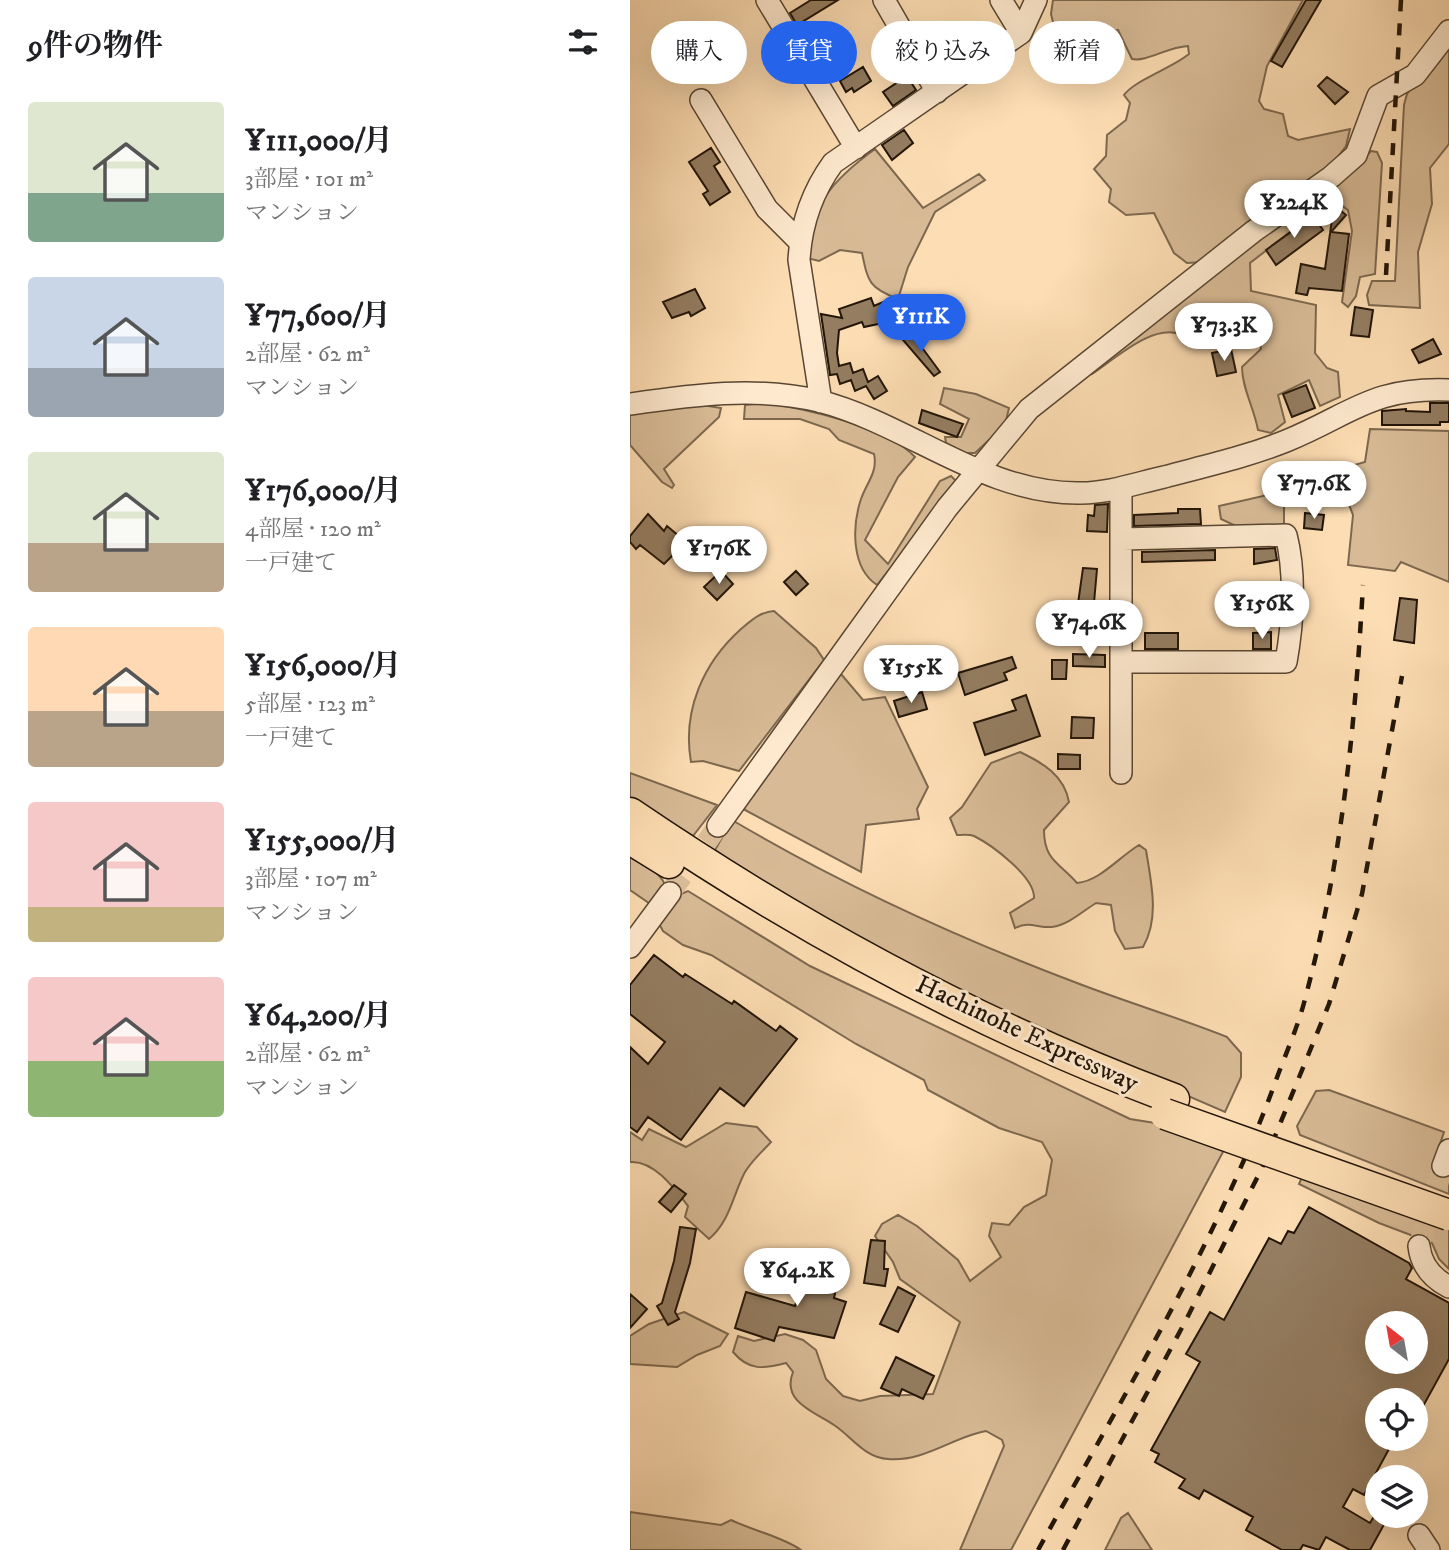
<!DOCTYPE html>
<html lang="ja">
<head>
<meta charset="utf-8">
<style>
  :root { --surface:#fff; --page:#f6f6f6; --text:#202124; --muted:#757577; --accent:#2563eb }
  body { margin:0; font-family:"IM FELL DW Pica","Noto Serif JP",serif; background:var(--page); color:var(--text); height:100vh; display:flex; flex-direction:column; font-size:26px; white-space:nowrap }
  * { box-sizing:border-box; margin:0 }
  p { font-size:23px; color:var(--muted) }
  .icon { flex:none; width:38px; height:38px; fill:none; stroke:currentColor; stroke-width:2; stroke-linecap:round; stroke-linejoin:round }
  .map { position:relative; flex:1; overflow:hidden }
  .side { display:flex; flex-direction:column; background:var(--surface); width:630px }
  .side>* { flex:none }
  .top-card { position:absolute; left:21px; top:21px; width:665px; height:63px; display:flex; gap:14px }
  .needle { width:46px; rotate:329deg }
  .buttons { position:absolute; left:735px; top:1311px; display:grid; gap:14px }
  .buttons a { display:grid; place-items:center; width:63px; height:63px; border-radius:50%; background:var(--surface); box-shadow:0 7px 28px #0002; font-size:35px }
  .price { position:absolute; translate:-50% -60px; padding:0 16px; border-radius:24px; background:#fff; color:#222; font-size:23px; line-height:46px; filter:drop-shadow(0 2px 4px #0008) }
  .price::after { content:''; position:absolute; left:50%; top:42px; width:21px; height:16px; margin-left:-10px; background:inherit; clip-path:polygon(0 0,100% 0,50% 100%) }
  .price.on { background:var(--accent); color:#fff }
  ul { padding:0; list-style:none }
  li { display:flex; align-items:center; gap:21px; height:175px; padding:0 28px }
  li span { display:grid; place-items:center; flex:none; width:196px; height:140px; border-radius:7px; color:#555 }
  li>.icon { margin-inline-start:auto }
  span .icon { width:84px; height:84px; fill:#fffc; stroke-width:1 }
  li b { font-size:30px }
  h2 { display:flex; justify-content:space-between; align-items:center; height:84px; padding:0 28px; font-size:30px }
  .tag { padding:0 24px; border-radius:32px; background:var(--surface); box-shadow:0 7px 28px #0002; font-size:24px; line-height:63px }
  .tag.on { background:var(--accent); color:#fff }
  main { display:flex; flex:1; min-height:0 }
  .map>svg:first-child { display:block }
  .green { fill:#d8bb96; stroke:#7d684f; stroke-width:2 }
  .building { fill:#947d61; stroke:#221508; stroke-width:2; fill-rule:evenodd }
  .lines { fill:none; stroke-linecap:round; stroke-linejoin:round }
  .minor-tunnel { stroke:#dcbf99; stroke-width:21; stroke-dasharray:21 10; stroke-linecap:butt }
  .minor-casing { stroke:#594733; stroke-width:24 }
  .highway-casing { stroke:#221508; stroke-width:33 }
  .minor { stroke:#fee9ce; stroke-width:21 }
  .highway { stroke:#fdddb3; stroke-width:30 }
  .rail { stroke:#221508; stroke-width:4.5; stroke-dasharray:12 12; stroke-linecap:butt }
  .highway-bridge-casing { stroke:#221508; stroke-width:33; stroke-linecap:butt }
  .highway-bridge { stroke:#fdddb3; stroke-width:30 }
  .labels { text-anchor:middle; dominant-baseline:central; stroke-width:6; stroke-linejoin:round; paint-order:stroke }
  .street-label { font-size:26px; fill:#221508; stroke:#fee9ce }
</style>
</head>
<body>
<main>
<section class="side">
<h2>9件の物件<svg class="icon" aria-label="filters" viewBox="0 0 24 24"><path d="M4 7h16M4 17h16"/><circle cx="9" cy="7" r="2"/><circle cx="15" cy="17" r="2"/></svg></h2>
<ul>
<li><span style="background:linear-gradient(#dfe7d0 65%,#7fa58c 0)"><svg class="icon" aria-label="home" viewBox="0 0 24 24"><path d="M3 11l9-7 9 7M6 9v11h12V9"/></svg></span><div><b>¥111,000/月</b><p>3部屋 · 101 m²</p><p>マンション</p></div></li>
<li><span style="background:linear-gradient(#c9d6e8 65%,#9aa5b1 0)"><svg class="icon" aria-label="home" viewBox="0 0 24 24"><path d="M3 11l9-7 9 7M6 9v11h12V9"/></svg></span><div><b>¥77,600/月</b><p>2部屋 · 62 m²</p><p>マンション</p></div></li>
<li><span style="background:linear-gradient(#dfe7d0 65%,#b9a48a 0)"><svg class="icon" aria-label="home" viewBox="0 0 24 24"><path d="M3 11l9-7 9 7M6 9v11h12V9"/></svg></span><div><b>¥176,000/月</b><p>4部屋 · 120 m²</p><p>一戸建て</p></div></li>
<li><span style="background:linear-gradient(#ffd9b3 60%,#b9a48a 0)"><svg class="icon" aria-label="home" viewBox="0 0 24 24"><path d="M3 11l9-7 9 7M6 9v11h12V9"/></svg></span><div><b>¥156,000/月</b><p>5部屋 · 123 m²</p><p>一戸建て</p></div></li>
<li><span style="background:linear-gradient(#f6c9c9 75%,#c2b280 0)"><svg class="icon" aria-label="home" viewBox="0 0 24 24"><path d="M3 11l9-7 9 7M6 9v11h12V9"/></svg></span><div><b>¥155,000/月</b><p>3部屋 · 107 m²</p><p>マンション</p></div></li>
<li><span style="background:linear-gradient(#f6c9c9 60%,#8fb573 0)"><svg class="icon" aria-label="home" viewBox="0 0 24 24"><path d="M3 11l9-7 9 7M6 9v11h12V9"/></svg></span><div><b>¥64,200/月</b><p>2部屋 · 62 m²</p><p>マンション</p></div></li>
</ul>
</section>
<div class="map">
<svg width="819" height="1550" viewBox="0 0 819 1550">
  <rect width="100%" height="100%" fill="#fdddb3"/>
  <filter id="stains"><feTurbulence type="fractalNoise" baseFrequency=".00286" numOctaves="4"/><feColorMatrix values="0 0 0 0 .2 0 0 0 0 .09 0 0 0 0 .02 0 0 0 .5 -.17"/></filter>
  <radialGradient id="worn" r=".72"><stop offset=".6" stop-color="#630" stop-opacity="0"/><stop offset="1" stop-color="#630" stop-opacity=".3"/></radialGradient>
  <path class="green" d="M423,0H673L637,66L629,101L634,109L653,114L658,136L668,140L720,129L716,146L695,174L575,262L557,263L544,253L524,213L496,215L479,202L481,189L464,169L476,156L477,135L496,120L500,103L494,95C505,80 542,68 559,54L558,46C537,47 517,62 502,59L488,30L457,37L451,24L424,26L421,14Z
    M819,39V144L800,168L802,204L788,252L790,308L739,305L737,295L742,281H765L774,105L777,94Z
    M245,149L293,208L349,174L355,180L305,212L278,267L268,299C239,288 238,282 232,253L210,250L189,261L177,258C178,206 205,178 245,149Z
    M741,151L747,152L752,163L745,274L730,277L726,296L718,307L712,302L722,231L718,210L708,203L690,217L686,212L620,263L621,291L686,305L685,353L697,368L708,372L710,397L690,406L679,380L648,395L655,422L641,433L628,430C624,408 612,388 612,367L631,349L628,332C605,320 602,328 581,321L552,335C524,322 485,359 462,374L459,369L728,164Z
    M314,388L346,394L379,408L375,425L345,453H335L316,443L315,437H331L339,419L310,404Z
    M134,403C174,408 257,427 285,457L268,477L235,540L258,564L310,481L321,476L328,483L247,585C221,568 222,526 231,499C237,482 248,472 244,454L209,440L199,429L170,419H114L115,405Z
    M72,405L91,408L89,417L34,469L44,485L42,488L32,482L0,445V413Z
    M740,429L819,431V582L771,562L765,571L718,565L723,515L718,502L695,496L654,504V527H608L591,519L589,506L646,493L673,480L735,462Z
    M144,611L186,648L194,660L109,771L73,761L61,762C52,711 73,663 111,629C122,620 130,612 144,611Z
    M211,674L233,700L255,697L298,787L287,809L289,819L236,825L231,872L115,810L113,804Z
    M390,752C413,763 434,775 439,802L414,830C414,861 430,863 447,883C470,881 489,857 509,845L516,850C521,882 530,918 513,947L495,949L485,931L481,905L466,903C453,911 438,925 422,927C407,928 400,921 385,928L380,913L404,898C405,877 362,845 344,836C339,834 332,835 327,835L320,818L332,807L361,763Z
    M0,773L87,805L63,836L0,797Z
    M102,820C212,885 328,938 447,983C496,1002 547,1017 597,1037L611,1053V1077L595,1112L350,1006L129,881L85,850Z
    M0,857C13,865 34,873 36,889L46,896L58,891L180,966L500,1119L525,1123L594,1150L381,1550H330L374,1446L372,1440L356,1431C323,1437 294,1462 258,1459C235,1458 222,1437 204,1425C185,1412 151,1402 163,1372L156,1363C133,1369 119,1371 103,1352L108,1336L124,1341L155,1334L173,1340L186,1350L196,1379L213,1396L230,1401L250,1396L303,1394L330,1322L270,1279L263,1262L245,1236L252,1224L268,1215L287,1226L328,1260L340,1281L371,1257L359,1236L362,1223L379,1225L394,1207L416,1195L422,1160L412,1142L369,1128L298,1090L294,1080L226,1044L81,955L53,945L33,931L28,922L32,912L0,890Z
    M699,1090L814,1132L802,1168L819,1173V1194L670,1135L667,1126L686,1091Z
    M96,1123L127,1127L141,1142C132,1152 118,1164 113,1176C102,1199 99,1222 79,1239L55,1217L58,1206C45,1189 24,1160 0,1162V1132L12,1140L19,1129L56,1147Z
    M672,1177L819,1227V1269L809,1259L802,1243L749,1223L669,1184Z
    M54,1312L98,1334L90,1346L67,1355L47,1367L0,1364V1336L19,1324Z
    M0,1512L91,1525L101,1520C124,1531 153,1537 171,1550H0Z
    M498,1513L522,1550H475L491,1518Z"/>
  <path class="building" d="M181,0H208L167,25L160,13Z
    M676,0H691L652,67L641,61Z
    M233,67L241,81L224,92L222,88L216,92L210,81Z
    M277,76L286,90L263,106L253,92Z
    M697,77L718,92L705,104L688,86Z
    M274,130L283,143L262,160L252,145Z
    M81,148L90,162L84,166L100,192L80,205L73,194L78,191L59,162Z
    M704,205L716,215L701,232L719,234L712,291L679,288L677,295L666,293L671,264L695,269Z
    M683,216L693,230L646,265L636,250Z
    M65,289L75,308L61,316L59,312L42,318L33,302Z
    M241,298L244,306L253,302L256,310L264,307L272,324L256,330L253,323L234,327L232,322L209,330L207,353L209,366L220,363L223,373L233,369L238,382L248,376L257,391L244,399L236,386L225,391L221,380L210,384L207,374L200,375L191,314L212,318L209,309Z
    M725,307L743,310L739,337L721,335Z
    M282,334L310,372L304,376L273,340Z
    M803,339L811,354L789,363L782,350Z
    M601,349L606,372L587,376L582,353Z
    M676,385L685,408L662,417L653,394Z
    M800,403H819V422H810V425H752V411L776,409V411L800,412Z
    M292,410L333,424L327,437L289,423Z
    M478,504L477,532L457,531L458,515L464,516L465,505Z
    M548,509H570L571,524L504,526V515L548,513Z
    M675,513L694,515L692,530L674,528Z
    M18,514L34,531L37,526L56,542L34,564L10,545L6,549L0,542V536Z
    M645,548L647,560L624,564V549Z
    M585,550V560L512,562V552Z
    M453,568L467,569L462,625H445Z
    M91,571L103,584L87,600L74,587Z
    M166,571L178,584L166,595L154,582Z
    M770,598L787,600L784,643L764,640Z
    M641,632V649H623V633Z
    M515,633H548V649H515Z
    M443,654L475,655V667L443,666Z
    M382,657L386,668L374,673L377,680L335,695L328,673Z
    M422,660H437L436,679H422Z
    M292,692L297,709L269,717L264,701Z
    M396,695L410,736L355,755L344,723L386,710L382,700Z
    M442,717L464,718L463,738H441Z
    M428,754L450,755V769H428Z
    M24,955L53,977L55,974L102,1004L104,1001L146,1031L150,1026L167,1039L114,1106L90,1088L51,1140L18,1117L7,1132L0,1127V1047L18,1064L35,1042L0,1014V985Z
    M44,1185L56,1194L41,1212L29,1202Z
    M679,1207L779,1263L782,1268L776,1279L819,1303V1359L786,1419V1400H747V1438H765L734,1495L723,1489L713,1507L740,1523L746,1513L757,1519L740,1550H720L696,1537L689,1550L673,1545L670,1550H652L616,1530L623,1517L574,1490L569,1499L549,1488L555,1479L525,1462L529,1454L521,1450L570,1362L556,1354L580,1312L594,1320L639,1238L651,1244L658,1231L664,1233ZM747,1323H786V1362H747Z
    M50,1227L66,1229L60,1263L45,1312L49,1319L38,1325L27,1306L32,1303L44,1261Z
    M241,1240L255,1241L254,1269H258L255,1286L234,1283Z
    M178,1263L210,1270L204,1298L216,1302L204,1338L149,1327L144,1341L105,1328L116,1292L165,1306Z
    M268,1287L285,1296L268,1332L250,1324Z
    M0,1294L17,1309L0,1328Z
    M266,1357L304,1376L293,1399L272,1389L269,1396L251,1388Z"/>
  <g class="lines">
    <path class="minor-tunnel" d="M40,893L88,826
      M789,1246L813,1166"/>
    <defs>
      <path id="minor" d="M137,0L226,148
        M254,0L307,92
        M371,0L391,33
        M71,100L137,209L170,242
        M191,402L169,260C171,223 182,192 203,163L391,33L406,0
        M0,404C63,395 126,386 189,401C279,424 355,495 451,493C479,493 507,483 534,477C575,466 616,457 656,441C722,414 741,387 819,390
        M491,488V773
        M492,662H656C663,623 666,574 656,535L492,539
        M88,826L317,508L399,409L624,231L701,177L726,155L748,96L785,75L819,31
        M0,947L40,893
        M813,1166L819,1150
        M789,1246C791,1265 802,1278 819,1287
        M789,1535L799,1550"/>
      <path id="highway" d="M0,813C169,928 352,1027 544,1099
        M0,839L39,863"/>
    </defs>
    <use href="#minor" class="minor-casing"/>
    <use href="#highway" class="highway-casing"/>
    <use href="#minor" class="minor"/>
    <use href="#highway" class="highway"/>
    <path class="rail" d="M756,275L771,0
      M408,1550C492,1398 585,1246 645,1083C655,1055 668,1027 675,999C712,861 725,727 733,585
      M433,1550L555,1322L632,1168L699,1004L732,894L772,676"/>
    <defs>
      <path id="highway-bridge" d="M535,1114L819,1215"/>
    </defs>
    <use href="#highway-bridge" class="highway-bridge-casing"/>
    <use href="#highway-bridge" class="highway-bridge"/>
  </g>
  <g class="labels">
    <g class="street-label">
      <text transform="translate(397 1034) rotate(25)">Hachinohe Expressway</text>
    </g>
  </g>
  <rect width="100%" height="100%" filter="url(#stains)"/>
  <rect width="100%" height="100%" fill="url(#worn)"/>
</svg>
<div class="buttons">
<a><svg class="needle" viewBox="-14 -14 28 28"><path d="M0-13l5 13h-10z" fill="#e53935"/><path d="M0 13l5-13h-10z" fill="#757577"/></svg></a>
<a><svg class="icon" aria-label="locate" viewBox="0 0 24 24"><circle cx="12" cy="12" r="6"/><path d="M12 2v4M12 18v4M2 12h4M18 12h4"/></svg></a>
<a><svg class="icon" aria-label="layers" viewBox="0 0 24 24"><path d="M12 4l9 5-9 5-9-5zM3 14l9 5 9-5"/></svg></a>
</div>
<b class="price" style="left:664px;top:240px">¥224K</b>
<b class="price on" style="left:291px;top:354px">¥111K</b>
<b class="price" style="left:594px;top:363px">¥73.3K</b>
<b class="price" style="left:684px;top:521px">¥77.6K</b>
<b class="price" style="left:89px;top:586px">¥176K</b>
<b class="price" style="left:632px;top:641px">¥156K</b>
<b class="price" style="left:459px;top:660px">¥74.6K</b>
<b class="price" style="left:281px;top:705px">¥155K</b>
<b class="price" style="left:167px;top:1308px">¥64.2K</b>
<div class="top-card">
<a class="tag">購入</a>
<a class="tag on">賃貸</a>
<a class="tag">絞り込み</a>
<a class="tag">新着</a>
</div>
</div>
</main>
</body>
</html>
